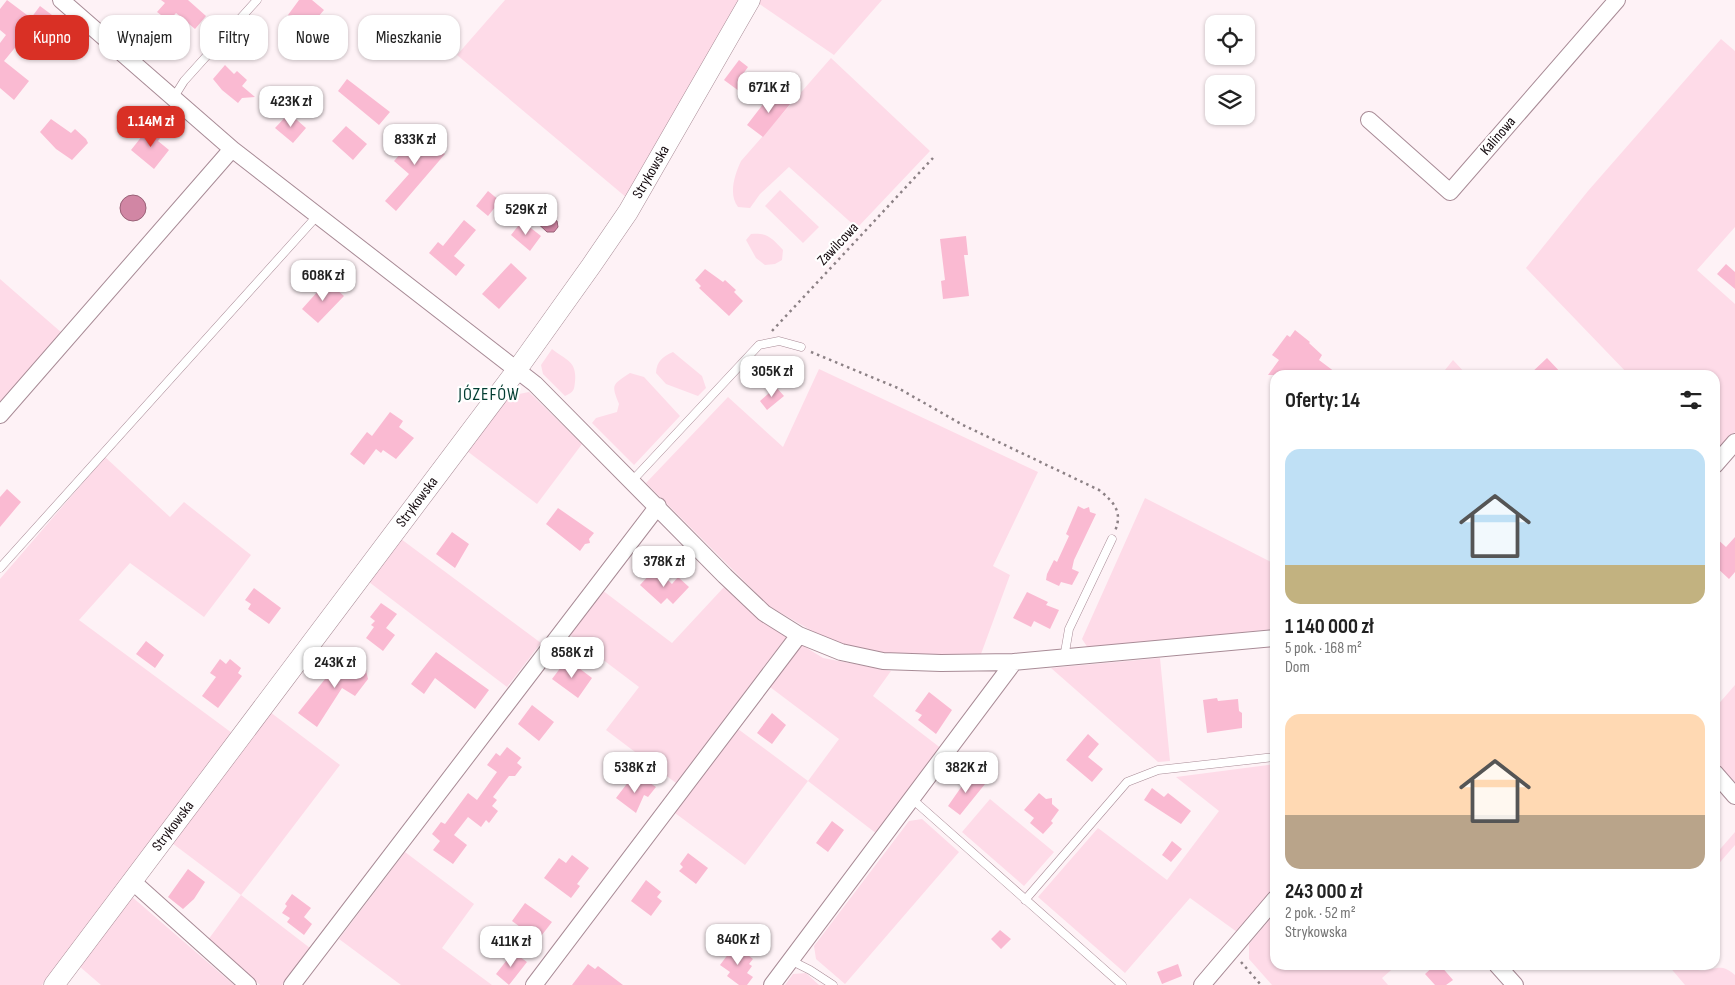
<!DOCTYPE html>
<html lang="pl">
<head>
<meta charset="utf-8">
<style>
  :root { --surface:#fff; --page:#f6f6f6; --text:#222; --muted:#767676; --accent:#d93025 }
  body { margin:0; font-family:"Sofia Sans Condensed",sans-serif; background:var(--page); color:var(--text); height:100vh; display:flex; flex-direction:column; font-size:19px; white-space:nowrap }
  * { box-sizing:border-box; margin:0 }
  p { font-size:16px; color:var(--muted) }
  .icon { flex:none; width:28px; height:28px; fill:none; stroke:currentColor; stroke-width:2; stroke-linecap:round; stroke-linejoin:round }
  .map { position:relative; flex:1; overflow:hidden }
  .details { position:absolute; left:1270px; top:370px; width:450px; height:600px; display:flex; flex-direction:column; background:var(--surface); border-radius:15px; box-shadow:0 1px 4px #0004 }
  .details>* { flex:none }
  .hud { position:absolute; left:15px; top:15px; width:475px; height:45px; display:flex; gap:10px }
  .fabs { position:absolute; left:1205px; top:15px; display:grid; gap:10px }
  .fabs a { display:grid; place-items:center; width:50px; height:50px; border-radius:10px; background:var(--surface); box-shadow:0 1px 4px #0004; font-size:25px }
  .price { position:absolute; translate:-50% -42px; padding:0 11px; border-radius:10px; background:#fff; color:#222; font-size:16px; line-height:32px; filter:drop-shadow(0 1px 2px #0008) }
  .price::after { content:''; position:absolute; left:50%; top:30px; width:15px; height:11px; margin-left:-8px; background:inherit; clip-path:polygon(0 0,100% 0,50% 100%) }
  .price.active { background:var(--accent); color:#fff }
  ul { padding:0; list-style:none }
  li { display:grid; align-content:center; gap:10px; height:265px; padding:0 15px }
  li span { display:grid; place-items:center; height:155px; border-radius:15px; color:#555 }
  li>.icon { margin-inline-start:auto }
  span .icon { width:90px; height:90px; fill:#fffc; stroke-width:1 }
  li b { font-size:21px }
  h2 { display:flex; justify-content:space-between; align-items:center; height:60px; padding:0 15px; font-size:21px }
  .pill { padding:0 18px; border-radius:15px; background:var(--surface); box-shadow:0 1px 4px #0004; font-size:18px; line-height:45px }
  .pill.active { background:var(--accent); color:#fff }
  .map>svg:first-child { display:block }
  .green { fill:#fedbe8 }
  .water { fill:#d186a4; stroke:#996177 }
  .building { fill:#fabad2 }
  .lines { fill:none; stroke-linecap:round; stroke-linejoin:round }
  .service-casing { stroke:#a88b96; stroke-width:9 }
  .minor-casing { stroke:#a88b96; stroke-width:18 }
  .tertiary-casing { stroke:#a88b96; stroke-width:21 }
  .path { stroke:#8c8185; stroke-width:2.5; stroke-dasharray:2.5 4; stroke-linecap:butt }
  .service { stroke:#fff; stroke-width:8 }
  .minor { stroke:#fff; stroke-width:16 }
  .tertiary { stroke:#fff; stroke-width:20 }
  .labels { text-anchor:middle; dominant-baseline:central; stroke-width:4.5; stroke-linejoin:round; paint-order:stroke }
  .street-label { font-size:15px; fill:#150b0f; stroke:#fff }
  .quarter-label { font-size:18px; letter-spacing:1px; fill:#023d32; stroke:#fff }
</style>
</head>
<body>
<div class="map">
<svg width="1735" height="985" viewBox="0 0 1735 985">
  <rect width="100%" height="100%" fill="#fef2f6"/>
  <path class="green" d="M505,0H740L627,198L457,55Z
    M760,0H882L834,55L758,3Z
    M1721,39L1735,51V227L1697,270L1735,304V432L1715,455V375H1629L1526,268L1588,191Z
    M831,58L930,151L857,228L789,167L760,194L750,208L738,207C728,194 735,174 741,161Z
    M780,190L819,227L803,243L765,206Z
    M751,234C767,232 773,239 783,250L782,260L775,264L765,265L756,258L746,240Z
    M0,279L62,333L0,403Z
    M552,349C567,361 577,361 575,382C574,390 574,392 565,396L543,374L541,365Z
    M673,352L702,376L706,388L698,396L666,384L656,373C657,361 662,357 673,352Z
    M1453,360L1467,375H1441Z
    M819,369L1038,472L993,566L1010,575L981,654L900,656L831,642L769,606L646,483L728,397L783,447Z
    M630,373L644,377L680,416L634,465L592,423L596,418L617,412L619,404C611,384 612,385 630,373Z
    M529,392L582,444L537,504L467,451L509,396Z
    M105,457L170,517L184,502L251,555L204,617L130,563L79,620L232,733L42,985H0V579Z
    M1145,498L1275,564V629L1088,648L1082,639Z
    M401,539L541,643L507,687L369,582Z
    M725,586L787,636L676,783L606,730L639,687L569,634L602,590L672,643Z
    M802,645L823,658L891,671L873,696L942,749L877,834L808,781L745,865L675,813L738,729L808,781L839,739L770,687Z
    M1160,658L1170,761L1158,762L1051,668Z
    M1735,685V783L1715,760V708Z
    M270,712L340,765L241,895L310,948L282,985H260L208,940L241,895L172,843Z
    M1275,764V887L1237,932L1190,898L1125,973L1038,897L1098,828L1167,880L1219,811L1176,777Z
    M990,799L1054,852L1024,886L962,832Z
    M922,819L959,852L845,984L816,959L814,946L909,821Z
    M1735,832V845L1715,868V855Z
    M405,852L474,904L442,948L492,985H401L339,939Z
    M131,896L234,985H101L79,966Z
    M1275,913V965H1397L1382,978L1388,985H1272L1249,959V944Z
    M1668,965C1673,965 1682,963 1688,965C1692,967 1693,969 1698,970C1715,972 1719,961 1735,975V985H1685Z
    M806,973L819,985H785L793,974Z"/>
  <path class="water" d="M120 208a13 13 0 1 1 26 0a13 13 0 1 1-26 0Z
    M541,209L557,221L558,227L554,232H547L532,218L534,212Z"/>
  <path class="building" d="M7,0L31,18L40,6L60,21L46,38L32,27L4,61L29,81L14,100L0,88V43L6,35L0,30V9Z
    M161,0H188L206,16L195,29L176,13L169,21L157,12L165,3Z
    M299,0H312L324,10L311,25L306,22L302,27L288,15Z
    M739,60L748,67L743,74L748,78L739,91L724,80Z
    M225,65L234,74L237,71L247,80L242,86L255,97L242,98L238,103L222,90L213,79Z
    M347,79L390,112L379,125L338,91Z
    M774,90L791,103L763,137L747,125Z
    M289,113L306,128L293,143L275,128Z
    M51,119L71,133L75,129L86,139L88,143L72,160L56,149L40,132Z
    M150,126L162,135L158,141L169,150L154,169L131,150Z
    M346,126L367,144L353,160L332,141Z
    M423,128L435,139L432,143L445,154L396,211L385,201L409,174L394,161Z
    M488,191L500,201L488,216L476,206Z
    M464,220L476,230L454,256L465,265L456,276L429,253L438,242L443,246Z
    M522,221L541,236L530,251L511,235Z
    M966,236L968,255H964L969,296L943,299L941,281L945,280L940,239Z
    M511,263L527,278L499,309L482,294Z
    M1726,264L1735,272V289L1717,274Z
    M705,269L723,282L725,280L736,290L734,292L743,301L729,316L699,288L701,286L695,280Z
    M327,281L344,296L318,323L302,309Z
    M1295,330L1310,342L1309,343L1322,355L1319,360L1339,375H1268L1279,360L1272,355L1287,335L1290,337Z
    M1547,358L1563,375H1529Z
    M776,387L784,396L767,410L760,401Z
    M390,412L403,421L399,427L414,438L396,459L383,450L381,453L376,449L364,465L350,454L367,432L372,436Z
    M7,489L21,502L0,527V497Z
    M1078,506L1084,509L1089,507L1090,512L1096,514L1074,560L1072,569L1079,572L1072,585L1061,582L1059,586L1046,580L1047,574L1054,560L1057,562L1069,536L1066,534Z
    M558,508L594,533L589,539L590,543L585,544L580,551L546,524Z
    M452,532L469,544L455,568L436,554Z
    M1715,537L1726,547L1735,537V572L1729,579L1715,566Z
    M658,571L672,584L678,577L689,587L673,604L667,598L661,604L640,585L652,572L654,575Z
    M254,588L281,608L269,624L248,609L251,604L245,600Z
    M1027,592L1048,602L1046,605L1059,610L1050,629L1034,621L1031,627L1013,618Z
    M381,603L397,614L386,628L395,635L383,651L366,638L374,627L371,625L375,621L370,617Z
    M146,641L164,655L155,668L136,654Z
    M436,652L489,690L475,709L435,678L424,694L411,684Z
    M350,655L365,666L368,679L355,696L342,688L317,727L298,713L333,669L337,672Z
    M220,659L226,664L230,659L241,668L238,673L242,676L218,708L202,696L216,677L210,673Z
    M567,659L592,678L578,698L552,679Z
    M929,692L952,710L936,734L918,720L922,715L915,711Z
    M1217,698L1218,701L1238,699L1239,711L1242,713V728L1207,733L1203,700Z
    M532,705L554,722L539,741L518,724Z
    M772,713L786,725L772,744L757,733Z
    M1088,734L1099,744L1088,757L1103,769L1092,782L1066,760Z
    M507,747L521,758L517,763L522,767L515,776H509L493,797L497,800L492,806L498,811L489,823L486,820L481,827L468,817L454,835L467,845L453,864L433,850L440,841L432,834L441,822L445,824L468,793L477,800L497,772L487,765L496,753L500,756Z
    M971,773L985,784L960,815L948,806Z
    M641,777L656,787L648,797L644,795L636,813L616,798L629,781L634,785Z
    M1152,788L1164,797L1168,793L1191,811L1181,824L1144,800Z
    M1039,793L1046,799L1052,798V804L1059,810L1051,821L1053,823L1043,834L1030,823L1034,818L1024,810Z
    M832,821L844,830L828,852L816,843Z
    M1172,841L1182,849L1171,862L1162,855Z
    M688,853L708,868L696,884L679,871L683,867L680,864Z
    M572,855L589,868L577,884L580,886L571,898L544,878L559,858L566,863Z
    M188,869L205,882L194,899L183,909L168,897Z
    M646,880L661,892L657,897L662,901L651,916L631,901Z
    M292,894L311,908L304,917L312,924L304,935L287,922L290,918L282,913L287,906L285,904Z
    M525,903L552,922L538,940L512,921Z
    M1000,930L1011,939L1001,949L991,939Z
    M735,945L753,959L749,964L752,966L747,973L753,977L747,985H739L727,976L730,972L720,965Z
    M513,952L527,962L509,985L496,974Z
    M588,964L595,969L598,966L623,985H572Z
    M1178,964L1182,976L1162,984L1157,972Z
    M1435,965H1440L1453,980L1446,985H1435L1425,974Z"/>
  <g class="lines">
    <defs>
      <path id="service" d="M174,97L184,81L257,0
        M632,481L759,345L779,341L801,347
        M0,568L317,216
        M1064,658L1069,629L1112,539
        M911,798L1122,985
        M1025,900L1127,782L1158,770L1275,757
        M792,961L810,970L833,985"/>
      <path id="minor" d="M61,0L232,149L535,384L725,576L764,613L799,635L841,652L883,661L941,663L1014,662L1275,638
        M1369,120L1450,192L1617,0
        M0,415L232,149
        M1715,465L1735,442
        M1715,773L1735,796
        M132,881L248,985
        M1497,965L1515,985
        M292,985L658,506
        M534,985L799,635
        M772,985L1014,662
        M1202,985L1275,899"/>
      <path id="tertiary" d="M54,985L516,371L591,266L628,212L750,0"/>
    </defs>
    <use href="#service" class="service-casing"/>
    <use href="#minor" class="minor-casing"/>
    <use href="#tertiary" class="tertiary-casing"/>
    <path class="path" d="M772,331L933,158
      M811,352L898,388L963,425L1099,490C1114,502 1123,512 1115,531
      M1241,962L1261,985"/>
    <use href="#service" class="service"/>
    <use href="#minor" class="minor"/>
    <use href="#tertiary" class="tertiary"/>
  </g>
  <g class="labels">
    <g class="street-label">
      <text transform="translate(1498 136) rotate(-49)">Kalinowa</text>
      <text transform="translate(651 172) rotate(-60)">Strykowska</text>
      <text transform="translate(838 244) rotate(-47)">Zawilcowa</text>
      <text transform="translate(417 502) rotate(-53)">Strykowska</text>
      <text transform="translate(173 826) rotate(-53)">Strykowska</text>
    </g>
    <g class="quarter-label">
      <text x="489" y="394">JÓZEFÓW</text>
    </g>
  </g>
</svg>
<div class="fabs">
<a><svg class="icon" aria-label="locate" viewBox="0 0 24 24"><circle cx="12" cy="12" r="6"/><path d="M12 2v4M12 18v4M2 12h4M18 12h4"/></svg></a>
<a><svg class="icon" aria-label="layers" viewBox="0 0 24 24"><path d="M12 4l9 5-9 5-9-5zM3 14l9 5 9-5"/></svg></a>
</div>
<b class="price" style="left:769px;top:114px">671K zł</b>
<b class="price" style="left:291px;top:128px">423K zł</b>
<b class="price active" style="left:151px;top:148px">1.14M zł</b>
<b class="price" style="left:415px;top:166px">833K zł</b>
<b class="price" style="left:526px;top:236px">529K zł</b>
<b class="price" style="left:323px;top:302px">608K zł</b>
<b class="price" style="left:772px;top:398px">305K zł</b>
<b class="price" style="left:664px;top:588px">378K zł</b>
<b class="price" style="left:572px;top:679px">858K zł</b>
<b class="price" style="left:335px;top:689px">243K zł</b>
<b class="price" style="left:635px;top:794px">538K zł</b>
<b class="price" style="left:966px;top:794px">382K zł</b>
<b class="price" style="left:738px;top:966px">840K zł</b>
<b class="price" style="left:511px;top:968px">411K zł</b>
<div class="hud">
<a class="pill active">Kupno</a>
<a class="pill">Wynajem</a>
<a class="pill">Filtry</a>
<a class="pill">Nowe</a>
<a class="pill">Mieszkanie</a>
</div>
<section class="details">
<h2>Oferty: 14<svg class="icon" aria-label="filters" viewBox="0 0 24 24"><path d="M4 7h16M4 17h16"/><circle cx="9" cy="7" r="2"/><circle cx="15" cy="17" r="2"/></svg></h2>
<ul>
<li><span style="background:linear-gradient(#bfe0f5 75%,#c2b280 0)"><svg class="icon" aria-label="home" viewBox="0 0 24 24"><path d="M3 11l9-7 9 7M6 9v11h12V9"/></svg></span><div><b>1 140 000 zł</b><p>5 pok. · 168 m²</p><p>Dom</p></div></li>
<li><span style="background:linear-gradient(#ffd9b3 65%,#b9a48a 0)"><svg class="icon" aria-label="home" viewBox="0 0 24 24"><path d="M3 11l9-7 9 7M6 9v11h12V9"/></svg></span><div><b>243 000 zł</b><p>2 pok. · 52 m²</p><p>Strykowska</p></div></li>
</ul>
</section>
</div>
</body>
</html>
